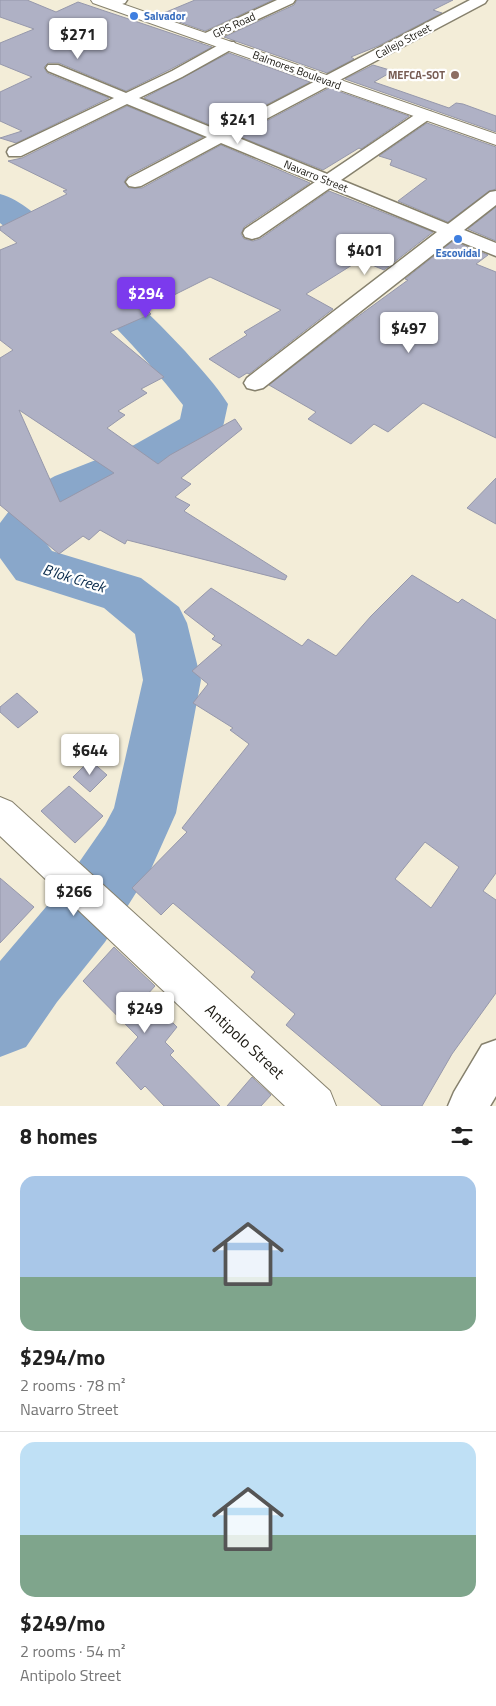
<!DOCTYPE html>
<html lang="en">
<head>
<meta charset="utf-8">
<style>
  :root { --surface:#fff; --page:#f2f2f2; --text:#222; --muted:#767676; --line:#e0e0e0; --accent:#7c3aed }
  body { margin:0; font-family:"Titillium Web",sans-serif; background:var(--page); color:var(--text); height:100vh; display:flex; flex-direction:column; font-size:19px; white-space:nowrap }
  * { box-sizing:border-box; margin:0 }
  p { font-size:16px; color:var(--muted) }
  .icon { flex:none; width:28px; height:28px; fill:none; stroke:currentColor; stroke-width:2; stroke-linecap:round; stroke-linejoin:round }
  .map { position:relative; height:1106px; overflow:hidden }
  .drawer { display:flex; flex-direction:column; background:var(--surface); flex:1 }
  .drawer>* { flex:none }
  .price { position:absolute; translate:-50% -42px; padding:0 11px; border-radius:5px; background:#fff; color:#222; font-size:16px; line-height:32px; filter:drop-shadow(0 1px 2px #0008) }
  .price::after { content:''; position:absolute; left:50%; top:30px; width:15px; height:11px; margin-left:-8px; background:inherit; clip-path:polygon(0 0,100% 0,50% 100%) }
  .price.selected { background:var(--accent); color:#fff }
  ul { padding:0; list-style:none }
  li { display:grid; align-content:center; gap:10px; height:265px; padding:0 20px }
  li+li { border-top:1px solid var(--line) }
  li span { display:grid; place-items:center; height:155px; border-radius:15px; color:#555 }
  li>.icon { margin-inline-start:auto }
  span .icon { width:90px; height:90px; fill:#fffc; stroke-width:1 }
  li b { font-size:21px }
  h2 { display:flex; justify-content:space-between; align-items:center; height:60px; padding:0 20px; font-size:21px }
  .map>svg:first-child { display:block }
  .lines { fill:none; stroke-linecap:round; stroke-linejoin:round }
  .river { fill:#89a7ca; fill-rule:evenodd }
  .building { fill:#afb1c5; stroke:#9698ab; fill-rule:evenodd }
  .minor-casing { stroke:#86816d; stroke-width:3 }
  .tertiary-casing { stroke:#86816d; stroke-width:2 }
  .secondary-casing { stroke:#86816d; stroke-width:2 }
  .minor { fill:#fff; fill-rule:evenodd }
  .tertiary { fill:#fff; fill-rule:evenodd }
  .secondary { fill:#fff; fill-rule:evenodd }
  .shop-dot { fill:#3f7fe0; stroke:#fff; stroke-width:2 }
  .education-dot { fill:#8d6e63; stroke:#fff; stroke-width:2 }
  .labels { text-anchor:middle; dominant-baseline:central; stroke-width:4.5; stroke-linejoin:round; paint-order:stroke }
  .far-shop-label { font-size:11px; font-weight:bold; fill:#366cbe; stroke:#fff; text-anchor:start }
  .far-street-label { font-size:11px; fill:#18160f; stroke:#fff }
  .far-education-label { font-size:11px; font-weight:bold; fill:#785e54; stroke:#fff; text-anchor:end }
  .water-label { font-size:15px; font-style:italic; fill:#082a4b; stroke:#fff }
  .near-street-label { font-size:16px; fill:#18160f; stroke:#fff }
</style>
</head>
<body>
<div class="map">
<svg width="496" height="1106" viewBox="0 0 496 1106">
  <rect width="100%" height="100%" fill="#f3edd8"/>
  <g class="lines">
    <path class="river" d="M0,194C22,200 39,218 56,232C102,269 145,308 185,351C200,368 216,385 228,404L223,427L216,438L168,469L89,500L56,520L43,539L52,551L141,578L179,607L187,623L201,680L176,813L151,869L105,942L57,1002L26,1047L0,1057V961L57,894L105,825L114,808L143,680L135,634L104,608L16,580L0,558V523L22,494L55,476L134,445L180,419L183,405C130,337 68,277 0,223Z"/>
  </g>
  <path class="building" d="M0,0H27L56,12L78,2L212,47L171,69L126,91L59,63H48L44,67L47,73L109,98L16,143L0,138L22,131L0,121V92L32,77L0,64V43L34,29L0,17Z
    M195,0H273L205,31L159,15Z
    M297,0H453L433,10L442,13L378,46L351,57L354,59L327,73L224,37L294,5Z
    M229,53L310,82L220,129L144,98Z
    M373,65L393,71L374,82L449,108L456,103L463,104L496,116V132L345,79Z
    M329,88L409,116L361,149L359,148L323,170L238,136Z
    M127,106L203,137L128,176L124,182L129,188H142L221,145L310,183L244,227L241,234L244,239L253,241L260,239L329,191L433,232L384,270L360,260L306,294L333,309L249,374L247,373L239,378L209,359L247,335L244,332L281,310L210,277L146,309L151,314L110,332L164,377L141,389L147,393L118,411L125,415L107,428L158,464L170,455L235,419L242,429L181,478L191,484L175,497L190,505L184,511L287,576L285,580L127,540L125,544L100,530L89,540L83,536L59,554L0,505V358L13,350L0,340V250L17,243L0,230V227L67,194L63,191L67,190L8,161L22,158ZM19,410L114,473L60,502Z
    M427,123L496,147V189L489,191L448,222L398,201L427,179L390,165L392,160L379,156Z
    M496,207V241L468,229Z
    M453,241L488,255L476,264L496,272V438L423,403L388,432L374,424L351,444L308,419L316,412L269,385L353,320L408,280L405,279Z
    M496,478V524L467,508Z
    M412,575L458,603L462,599L496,620V873L483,891L496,900V993L452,1054L422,1106H382L286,1025L295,1014L251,977L255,972L173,903L161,915L132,888L187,832L182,828L249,744L230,730L233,728L193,703L208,684L192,671L222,645L212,639L215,636L184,612L211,588L302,646L308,639L336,656L371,616ZM425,842L459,867L431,908L395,879Z
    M17,693L38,712L18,728L0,712V707Z
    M90,760L107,775L90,792L73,777Z
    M69,786L103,816L75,843L41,811Z
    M0,878L34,907L0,943Z
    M114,947L155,986L146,996L177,1027L165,1042L174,1051L170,1055L220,1106H164L145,1086L141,1090L116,1063L138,1037L83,981Z
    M252,1077L271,1095L261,1106H227Z"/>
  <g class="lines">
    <defs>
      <path id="minor" d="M108,0H127L125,3L110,8L103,4Z
        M277,0H295L293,3L211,41H201L199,38L201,35Z
        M470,0H487L485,3L234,136L327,174L419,112H431L433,115L431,118L341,180L448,224L490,192L496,191V205L464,230L496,243V256L453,239L263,388L255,390L247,388L244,383L247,378L437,232L330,188L259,237L252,239L245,237L243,233L245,229L315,182L221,143L141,186L135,187L129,186L126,182L129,178L207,137L127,104L21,156H9L7,152L9,148L114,98L48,71L46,68L48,65H58L126,93L172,71L224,42H234L236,45L234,48L182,77L139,98L220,131Z
        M496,1040V1096L490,1106H448L454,1092L482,1045Z"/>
      <path id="tertiary" d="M0,797L12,802L330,1091L336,1106H285L0,836Z"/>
      <path id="secondary" d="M91,0H111L496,134V145L93,3Z"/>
    </defs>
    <use href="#minor" class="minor-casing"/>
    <use href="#tertiary" class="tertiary-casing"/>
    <use href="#secondary" class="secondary-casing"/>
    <use href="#minor" class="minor"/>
    <use href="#tertiary" class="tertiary"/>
    <use href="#secondary" class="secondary"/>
  </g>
  <g class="shop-dot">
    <circle cx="134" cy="16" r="5"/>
    <circle cx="458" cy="239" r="5"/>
  </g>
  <circle class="education-dot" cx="455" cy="75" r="5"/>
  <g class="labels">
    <g class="far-shop-label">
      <text x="144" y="16">Salvador</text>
      <text x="458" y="253" text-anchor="middle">Escovidal</text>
    </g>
    <g class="far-street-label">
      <text transform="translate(234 25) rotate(-25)">GPS Road</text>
      <text transform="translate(403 41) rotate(-28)">Callejo Street</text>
      <text transform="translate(297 70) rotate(20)">Balmores Boulevard</text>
      <text transform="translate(316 176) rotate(22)">Navarro Street</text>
    </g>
    <g class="far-education-label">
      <text x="445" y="75">MEFCA-SOT</text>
    </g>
    <g class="water-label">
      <text transform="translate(74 578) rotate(17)">B'lok Creek</text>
    </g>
    <g class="near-street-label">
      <text transform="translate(245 1041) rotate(43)">Antipolo Street</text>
    </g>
  </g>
</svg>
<b class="price" style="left:78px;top:60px">$271</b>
<b class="price" style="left:238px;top:145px">$241</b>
<b class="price" style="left:365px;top:276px">$401</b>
<b class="price selected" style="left:146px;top:319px">$294</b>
<b class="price" style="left:409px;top:354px">$497</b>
<b class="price" style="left:90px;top:776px">$644</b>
<b class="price" style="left:74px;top:917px">$266</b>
<b class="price" style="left:145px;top:1034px">$249</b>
</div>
<section class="drawer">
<h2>8 homes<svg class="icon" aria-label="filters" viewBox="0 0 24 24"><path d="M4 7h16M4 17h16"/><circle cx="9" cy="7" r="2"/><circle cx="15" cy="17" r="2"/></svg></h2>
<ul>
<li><span style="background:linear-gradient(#a9c7e8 65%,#7fa58c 0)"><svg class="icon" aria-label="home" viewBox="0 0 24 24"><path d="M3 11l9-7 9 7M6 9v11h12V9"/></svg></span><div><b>$294/mo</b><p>2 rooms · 78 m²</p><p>Navarro Street</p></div></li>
<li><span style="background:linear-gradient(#bfe0f5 60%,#7fa58c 0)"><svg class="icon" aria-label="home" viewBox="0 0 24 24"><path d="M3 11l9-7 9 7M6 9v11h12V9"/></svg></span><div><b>$249/mo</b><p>2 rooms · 54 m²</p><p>Antipolo Street</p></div></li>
</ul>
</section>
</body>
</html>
